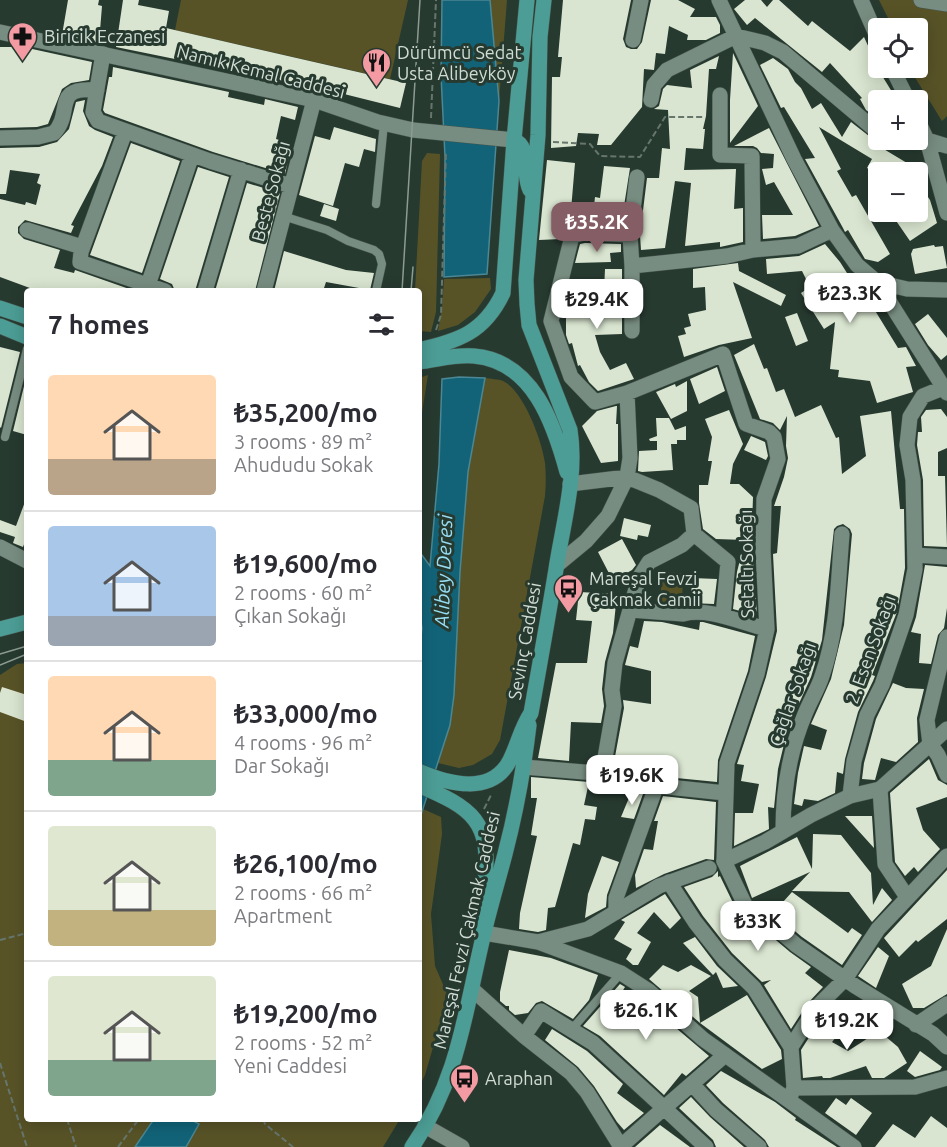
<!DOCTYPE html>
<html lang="en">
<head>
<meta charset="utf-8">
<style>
  :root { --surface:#fff; --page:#f2f2f3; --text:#2b2b33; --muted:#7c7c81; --line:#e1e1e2; --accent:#855d65 }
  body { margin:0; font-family:Ubuntu,sans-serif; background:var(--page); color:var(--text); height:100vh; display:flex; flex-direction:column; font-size:22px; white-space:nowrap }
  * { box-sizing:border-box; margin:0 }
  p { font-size:20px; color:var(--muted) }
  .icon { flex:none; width:33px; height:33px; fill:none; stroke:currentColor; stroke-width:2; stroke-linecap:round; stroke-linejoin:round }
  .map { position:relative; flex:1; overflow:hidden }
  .details { position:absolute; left:24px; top:288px; width:398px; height:834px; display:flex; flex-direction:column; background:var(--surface); border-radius:6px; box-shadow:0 3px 15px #0003 }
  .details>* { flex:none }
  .buttons { position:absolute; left:868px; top:18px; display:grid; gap:12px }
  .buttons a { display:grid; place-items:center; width:60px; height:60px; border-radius:6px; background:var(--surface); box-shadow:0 3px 15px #0003; font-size:30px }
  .price { position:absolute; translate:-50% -51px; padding:0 14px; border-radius:12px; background:#fff; color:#222; font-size:20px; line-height:39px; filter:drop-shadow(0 2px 3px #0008) }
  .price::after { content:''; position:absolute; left:50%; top:36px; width:18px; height:14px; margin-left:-9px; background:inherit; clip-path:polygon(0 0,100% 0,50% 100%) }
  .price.current { background:var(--accent); color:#fff }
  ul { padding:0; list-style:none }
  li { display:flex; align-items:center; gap:18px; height:150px; padding:0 24px }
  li+li { border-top:2px solid var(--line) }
  li span { display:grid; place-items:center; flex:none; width:168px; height:120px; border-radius:6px; color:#555 }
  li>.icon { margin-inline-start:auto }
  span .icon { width:72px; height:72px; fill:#fffc; stroke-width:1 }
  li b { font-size:26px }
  h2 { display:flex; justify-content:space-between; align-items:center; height:72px; padding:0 24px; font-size:26px }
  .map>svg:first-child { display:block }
  .green { fill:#585327 }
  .water { fill:#126378; stroke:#4b8794; stroke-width:1.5 }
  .building { fill:#d9e5d0 }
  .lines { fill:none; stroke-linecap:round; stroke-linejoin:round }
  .service-casing { stroke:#45554d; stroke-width:9 }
  .minor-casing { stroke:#45554d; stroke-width:16 }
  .tertiary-casing { stroke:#45554d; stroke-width:16 }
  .secondary-casing { stroke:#45554d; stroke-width:16 }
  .primary-casing { stroke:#45554d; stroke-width:16 }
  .path { stroke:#66766d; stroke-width:2; stroke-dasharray:6 3; stroke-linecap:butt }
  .service { stroke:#788d81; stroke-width:8 }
  .minor { stroke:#788d81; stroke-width:15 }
  .tertiary { stroke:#788d81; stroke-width:15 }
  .secondary { stroke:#788d81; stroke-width:15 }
  .primary { stroke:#4c9d95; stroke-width:15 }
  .tram { stroke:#8d9c93; stroke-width:1.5 }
  .labels { text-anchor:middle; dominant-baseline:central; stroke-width:6; stroke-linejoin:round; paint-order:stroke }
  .poi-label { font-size:18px; fill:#d0dcd5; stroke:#273a30; text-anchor:start }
  .street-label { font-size:18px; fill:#d0dcd5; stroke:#273a30 }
  .water-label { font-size:20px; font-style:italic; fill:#97ddf4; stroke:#273a30 }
</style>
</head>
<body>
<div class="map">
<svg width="947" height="1147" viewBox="0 0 947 1147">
  <rect width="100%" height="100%" fill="#273a30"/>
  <path class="green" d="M181,0H408L390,79L175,30Z
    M490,0H507L499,101Z
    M879,0H947V116L942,121L909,68H918V28H893Z
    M427,153L440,154L436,312L431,332L419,331L418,291H415L422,161Z
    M490,278L491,289L475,312L458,325L438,331L442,308L444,279Z
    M428,375L419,431V378Z
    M485,378C490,379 498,379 503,381C524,391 542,441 545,463C546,474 546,485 545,496L500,740L492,754L473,765L459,768L438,763L450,725L460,572L468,471Z
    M661,572L683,573L682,604L661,603Z
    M27,663V1119H154L135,1147H0V675L17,664Z
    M423,809L441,817L442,834L431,914L435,966L448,996L425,1075L419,1087L418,821Z
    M197,1119H400L383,1147H186L199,1125L195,1122Z"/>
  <path class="water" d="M442,0H490L499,101L487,274L444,277L445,157L441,75Z
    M459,377L485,378L468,472L460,572L454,695L450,725L419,821L418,663L422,628L418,606L419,551L430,566L439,464L442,379Z
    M154,1119H197L195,1122L199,1124L186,1147H135Z"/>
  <path class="building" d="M68,0H99L98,5L102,6L99,43L62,35Z
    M123,0H139L138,5L169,11L166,28L406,83L400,108L328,90L116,47Z
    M563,0H631L623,39L626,47L631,49H637L642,42L651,0H678L695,9L690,17H716L720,25V33L706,40H687L688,35L669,26L665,54L656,53L654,70L644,69L642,107L611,145H597L599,134L578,133L576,146L551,148L552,77H560L562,57H558Z
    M745,0H761L767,7L773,0H779L808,26L812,21L850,51L864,37L881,74L897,100H879V120L866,110L860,99L862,98L830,63L822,72L755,18L747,25L734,9Z
    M0,47H23L92,62L89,80L71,83L62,89L48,124L37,127L0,128Z
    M733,53L758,106L730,143V100Z
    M719,56L716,69H709L706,116L703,129H705L703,149L686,148L684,170L736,169L734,209L743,208V242L720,247V242L685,246L691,183L675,181L665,248L641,250L640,235L647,178H659L662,148L670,149L668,110L654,109L659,106L663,89L667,85L692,88L690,70Z
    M773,58L788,69L795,82L801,88L812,109L821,103L842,137L851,122L878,143L882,148L922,172H874L867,168L872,159L819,127L841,169L837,171L852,197L856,195L890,254L878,262L865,259L848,230L845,232L843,228L805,159L815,158L784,107L781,108L760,65Z
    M113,67L229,92L228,97L264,105L265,99L298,107L295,120L281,116L276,139L292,144L285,174L213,152L105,113L103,110L109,77H112Z
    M85,100L83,111L89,126L95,130L113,137L102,166L71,225L74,226L71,233L25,220L18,227V233L24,239L60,250L54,268L74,273L75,270L135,291H38L0,277V199L25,205L26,202L36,205L41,185L37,183L40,174L10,170L6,194H0V148L39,147L57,142L69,129L76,102Z
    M334,127L376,139L375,152L364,149L359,167L345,163L333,206L299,195L315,136L330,140Z
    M769,128L819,226L795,236L763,239L762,215H793L774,182L766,185L762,169L773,168L774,154L761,153L757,148L753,146H734Z
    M131,143L180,161L142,273L90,255Z
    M547,160L575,163L571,210H563L561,239L539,240Z
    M604,166L630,168L621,225L592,224L595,197L600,198Z
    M198,167L229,177L195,291H175L172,284L160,279Z
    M918,182L930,200L937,223L910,241L890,212H918Z
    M247,183L280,193L255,291H215Z
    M324,204L339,209L336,221L320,216Z
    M585,243L621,244V252L610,253L611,262L575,263L580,244Z
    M825,244L840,262L868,306L871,304L898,348L906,347L916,366L906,367L913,392L877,403L870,381L838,377L839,370L830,369L835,322L824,329L801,293L810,287L802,271L767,274L766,259L799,256Z
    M934,245L935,247L943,246L947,268L915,274L911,254L913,249Z
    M284,251L346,270L374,273L370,290L326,282L323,291H274Z
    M738,263L739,271L786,295L781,306L733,282L752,338L719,345L684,357L678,336L686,334L684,328L691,326L688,314L706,310L705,287L693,288V269Z
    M605,269H622V334L595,335L600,352L610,370L626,363L634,379L598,391L589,382L580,365L578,366L572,343L569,344L566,335V316H569L570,291H604Z
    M797,313L808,341L796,346L785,317Z
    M928,314L947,338V355L941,360L928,345L915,324Z
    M754,344L764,369L767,368L776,392L784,389L795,417L821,405L836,438L839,437L842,474L866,456L860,416L891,411L900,509H904L905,568L897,612L872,675L875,676L873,681L858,712L845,759L843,774L837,772L835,793L818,801L804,799L802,806L794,804L798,773L804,746L821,750L827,730L811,724L831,679L844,625L852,534L850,529L843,524L837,526L834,529L822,640L811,677L796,710L785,740L778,769L774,808L768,807L769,829L734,846L735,813H753L759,784L741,781L744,765L737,764L766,677L777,631L773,554L777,553L781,506H774L784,477L788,458L786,446L787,416L780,430L773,423L760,419L734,355Z
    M0,347L20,352L1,428L0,427Z
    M717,367L725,391L699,404L690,379Z
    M27,374V435L13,431Z
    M687,381V411L671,419L656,392L675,384L676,387Z
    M616,406H617L616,424H618V461L601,463L582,426L597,411Z
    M941,409L947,417V448L938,452V476H945L947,547L924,546L923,480L917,445L918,432H922L921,417L926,410Z
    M729,410L743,444L733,464L730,484H739L753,497L751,555H753L757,616L733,609L737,572L745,540L716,539L703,529L699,503V485H708L712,461H708L712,437L705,419Z
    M656,418H669L675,430L686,426V440H677V444H671L673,470L642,472L638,471L639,451L657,450V441H650L649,439L657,436Z
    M751,436L765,442L768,456L766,460L744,450Z
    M26,499L27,536L23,547L13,543L15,537L0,532V520L16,526Z
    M624,518L651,525L648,537L638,535L637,540L620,536Z
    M622,539L636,565L632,570L613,581L598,552Z
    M925,565L947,567V608L944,628L938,635L931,664L919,663L921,634L911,632L916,617Z
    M692,578L717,579L714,604L691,603Z
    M579,592L617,594L613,633L605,662L602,689L604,706L601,723L571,722L569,761L538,758L556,663H587L592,621L576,620Z
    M644,621L662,622L699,630L700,622H703L755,636L748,671L718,760L717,782L646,775L648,768L614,762L624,708L623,700L651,704V671L625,665L630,646L638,648Z
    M893,683L906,688L924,689L917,718L918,742L896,762L881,758L875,780L862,779L864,763L876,719Z
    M2,687L27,695V722L0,712V693Z
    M929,759L938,780L947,785V797L916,808L923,830L940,849L918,872L914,867L905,876L895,862L890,793Z
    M531,777L589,782L584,805L597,807L595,820L585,819L580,845L573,843L555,907L548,908L546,930L538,932L519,929L520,913L537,836L531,835L537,798H531Z
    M631,793L643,794L634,819L621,817Z
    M663,796L716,802L714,860L706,859L664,874L636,888L635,875L644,849L653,850L658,821H654Z
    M845,816H872L874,848Z
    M813,834L841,835L871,873L873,905L882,888L892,900L872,922L849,892L792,891L810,872L752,898L740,866L797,837L812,869Z
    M602,856L619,862L607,895L606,907L585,918L588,894Z
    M947,870V919L918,942L916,940L899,957L884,938Z
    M718,871V877L720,876L736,909L721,915L733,930L744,937L757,924L790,952L811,967L805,973L823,987L808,1003L791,1029L764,985L771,980L762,982L732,953L703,916L684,887L712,877Z
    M792,892L848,933L852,928L862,935L842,965L802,937L773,913Z
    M665,894L681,918L670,929L654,912L637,933L651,942L638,965H633L626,959L632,949L614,939L625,922L621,920Z
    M947,929V994L924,1008H913L902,984L931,966Z
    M695,937L717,966L738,986L723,988L716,972L713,975L683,943Z
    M878,947L889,956L876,988L858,976Z
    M509,950L551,958L598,975L589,1000L573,1019L542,1001L536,1003L528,1013L515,1015L509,1010V1006H506L500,1001V992Z
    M663,965L678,972L691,965L711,976L689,991L698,997L700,1023L649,979Z
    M620,984L625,987L607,1017L632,995L640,1001L641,999L654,1012L656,1011L709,1056L686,1076L682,1073L664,1095L600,1036L583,1026Z
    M747,995L781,1050L782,1059L762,1069L700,1023Z
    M838,1000L849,1006L836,1025L842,1030L832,1042L848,1051L879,1031L898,1047L907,1063L884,1078H872L866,1066L830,1078H823L822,1076L803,1078L801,1050L824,1014Z
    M552,1029L587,1051L623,1084L617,1093L644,1113L624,1130L617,1122L594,1086L578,1067L545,1040Z
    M920,1051L942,1067L940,1070L915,1077L907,1071Z
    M721,1071L775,1102L796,1118L795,1120L837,1147H769L765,1140L723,1103L706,1085Z
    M691,1097L710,1117L744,1147H716L713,1140L679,1108Z
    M836,1098L846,1105L851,1098L872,1113L856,1135L825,1113Z
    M931,1116L947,1128V1147H875L893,1124L915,1138Z
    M660,1125L690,1147H635Z"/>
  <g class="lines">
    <defs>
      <path id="service" d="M376,204L384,123
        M283,216L327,230L348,241L374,250L379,254L382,264L376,291
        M5,437L27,349
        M571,1030L621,973"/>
      <path id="minor" d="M719,0L794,159L832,230L857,265L877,282L947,393
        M861,0L879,41
        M921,0L947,4
        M633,40L641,0
        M103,54L93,112L98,121L210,161L291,186
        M892,68L908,100
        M720,95V155L752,156L753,250
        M651,100L654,85L667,70L736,36L765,43L783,52L879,133
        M918,121L927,140L947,213
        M125,132L81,252L80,262L165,291
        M0,138L38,137L54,133C74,112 51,86 97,90
        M887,140L889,141L927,140L947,146
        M27,230L82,247
        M630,235L637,177
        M632,266L727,256L753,250L798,246L832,230
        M877,282L907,289L947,290
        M148,285L192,155
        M205,291L241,170
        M264,291L314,100
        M627,393L723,354L746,424L769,432L774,437L778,459L764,499L763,551L767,629L757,674L727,763L724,861L746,907L761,915L796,945L855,986L933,1034L947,1047
        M570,484L627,477L659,490L691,508L694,534L728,562L723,616
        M915,555L947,557
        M557,565L586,541L608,516L627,477L630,458L627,393L595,402L571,377L551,321L572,236L584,233L630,235L632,266V331
        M630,610L683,614C709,607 741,623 767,629
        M947,637L927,720L930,744L938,755L947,775
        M524,767L596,773L621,782L725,793
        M602,775L614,706L612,690L615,663L639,578L649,562L682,545L694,534
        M880,789L885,864L907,897
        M850,796L854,761L867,715L882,685L906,615L915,569L913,480L907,445L910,417L923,396L943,388
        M783,831C783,790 789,752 805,714C810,701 818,689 822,676C838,631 838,581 842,534
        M669,882L695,922L725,960L754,988L791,1047
        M616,912V898L656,787
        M472,989L524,1036L571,1073L587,1092L621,1147
        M916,1025L947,1004
        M524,1036L541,1011L593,1043L664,1108L620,1147
        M692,1084L716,1110L759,1147
        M794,1088L791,1047L816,1008L845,979L878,929L947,856
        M790,1097L794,1088L915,1087L947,1078
        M425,1126L462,1147
        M706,1147L664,1108L725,1055"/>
      <path id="tertiary" d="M724,861L765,842L811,815L850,796L880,789L947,729
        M484,933L538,942L621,973L649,991L703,1039L854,1147
        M538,942L588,929L659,886L709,868"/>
      <path id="secondary" d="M0,32L314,100L378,122L413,130L514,140
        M0,547L27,561"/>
      <path id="primary" d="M514,140C531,146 522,175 530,190
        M0,308L27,317
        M0,326L27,337
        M418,350C458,341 484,333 503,293L514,140L527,0
        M418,362C437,360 455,354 474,356C533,361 554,424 567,472
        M0,629L27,622
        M418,771C448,784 492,796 510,760C518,744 521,728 531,713C540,663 549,613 557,563C564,520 577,474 570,430L529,325L527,304L526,280L538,135L540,37L544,0
        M418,785C472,808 493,821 484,885C482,900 479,911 482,926
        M412,1147C459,1079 465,1011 484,933C490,907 498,881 505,854C516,812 524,768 529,725"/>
    </defs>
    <use href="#service" class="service-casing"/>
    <use href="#minor" class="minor-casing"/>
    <use href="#tertiary" class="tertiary-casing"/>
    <use href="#secondary" class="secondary-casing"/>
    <use href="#primary" class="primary-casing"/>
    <path class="path" d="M431,118L436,0
      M553,142L590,144L600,156L640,157L665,117H705
      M436,330L441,315L446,151
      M484,809L491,795
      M0,940L27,933
      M0,1063L27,1147
      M67,1119L76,1147
      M263,1119L265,1124L293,1147
      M118,1147L139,1119"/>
    <use href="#service" class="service"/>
    <use href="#minor" class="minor"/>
    <use href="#tertiary" class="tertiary"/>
    <use href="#secondary" class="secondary"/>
    <use href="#primary" class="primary"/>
    <path class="tram" d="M402,291L420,0
      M411,291L413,267
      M0,654L27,646
      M0,665L27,654"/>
  </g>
  <defs>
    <symbol id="pharmacy-pin" viewBox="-11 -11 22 30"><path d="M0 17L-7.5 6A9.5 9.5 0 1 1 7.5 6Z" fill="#f49aa3" stroke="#273a30"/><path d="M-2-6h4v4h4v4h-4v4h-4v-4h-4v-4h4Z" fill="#111"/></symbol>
    <symbol id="restaurant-pin" viewBox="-11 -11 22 30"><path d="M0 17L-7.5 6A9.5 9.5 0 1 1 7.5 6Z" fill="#f49aa3" stroke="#273a30"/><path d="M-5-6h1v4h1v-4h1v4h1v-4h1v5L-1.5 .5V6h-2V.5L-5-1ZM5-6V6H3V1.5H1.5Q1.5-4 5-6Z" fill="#111"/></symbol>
    <symbol id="bus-pin" viewBox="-11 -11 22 30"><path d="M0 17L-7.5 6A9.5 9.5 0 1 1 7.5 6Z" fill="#f49aa3" stroke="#273a30"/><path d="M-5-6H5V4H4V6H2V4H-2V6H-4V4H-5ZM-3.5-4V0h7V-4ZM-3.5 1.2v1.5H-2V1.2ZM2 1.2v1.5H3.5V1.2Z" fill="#111"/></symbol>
  </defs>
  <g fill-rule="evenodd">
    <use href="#pharmacy-pin" x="6" y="20" width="33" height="45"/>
    <use href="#restaurant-pin" x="360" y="46" width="33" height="45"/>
    <use href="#bus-pin" x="552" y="572" width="33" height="45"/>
    <use href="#bus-pin" x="448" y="1062" width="33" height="45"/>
  </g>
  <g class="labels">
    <g class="poi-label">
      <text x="44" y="36">Biricik Eczanesi</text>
      <text x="397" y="52">Dürümcü Sedat<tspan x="397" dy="21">Usta Alibeyköy</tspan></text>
      <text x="589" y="578">Mareşal Fevzi<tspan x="589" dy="21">Çakmak Camii</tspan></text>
      <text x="485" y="1078">Araphan</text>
    </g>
    <g class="street-label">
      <text transform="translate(261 71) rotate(14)">Namık Kemal Caddesi</text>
      <text transform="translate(270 191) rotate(-75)">Beste Sokağı</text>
      <text transform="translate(746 564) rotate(-91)">Setaltı Sokağı</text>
      <text transform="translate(524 641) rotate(-80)">Sevinç Caddesi</text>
      <text transform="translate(870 649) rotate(-70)">2. Esen Sokağı</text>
      <text transform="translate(792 694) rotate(-71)">Çağlar Sokağı</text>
      <text transform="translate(466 930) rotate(-77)">Mareşal Fevzi Çakmak Caddesi</text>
    </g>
    <g class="water-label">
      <text transform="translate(443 571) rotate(-88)">Alibey Deresi</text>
    </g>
  </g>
</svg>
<div class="buttons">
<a><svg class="icon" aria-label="locate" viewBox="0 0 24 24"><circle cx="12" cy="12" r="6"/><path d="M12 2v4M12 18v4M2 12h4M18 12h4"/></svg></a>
<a>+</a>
<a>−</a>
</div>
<b class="price current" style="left:597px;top:253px">₺35.2K</b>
<b class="price" style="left:850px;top:324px">₺23.3K</b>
<b class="price" style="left:597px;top:330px">₺29.4K</b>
<b class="price" style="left:632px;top:806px">₺19.6K</b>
<b class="price" style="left:758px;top:952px">₺33K</b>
<b class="price" style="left:646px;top:1041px">₺26.1K</b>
<b class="price" style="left:847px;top:1051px">₺19.2K</b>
<section class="details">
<h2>7 homes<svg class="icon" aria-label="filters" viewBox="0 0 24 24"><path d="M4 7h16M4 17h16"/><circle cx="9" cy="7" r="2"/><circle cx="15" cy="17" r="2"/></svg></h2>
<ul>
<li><span style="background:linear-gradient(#ffd9b3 70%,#b9a48a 0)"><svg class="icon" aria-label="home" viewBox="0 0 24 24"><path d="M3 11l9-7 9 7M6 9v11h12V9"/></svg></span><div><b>₺35,200/mo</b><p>3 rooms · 89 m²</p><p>Ahududu Sokak</p></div></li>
<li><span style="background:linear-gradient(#a9c7e8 75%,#9aa5b1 0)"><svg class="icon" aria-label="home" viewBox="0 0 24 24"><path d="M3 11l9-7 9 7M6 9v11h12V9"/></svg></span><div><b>₺19,600/mo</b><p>2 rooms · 60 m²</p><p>Çıkan Sokağı</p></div></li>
<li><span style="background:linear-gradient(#ffd9b3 70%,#7fa58c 0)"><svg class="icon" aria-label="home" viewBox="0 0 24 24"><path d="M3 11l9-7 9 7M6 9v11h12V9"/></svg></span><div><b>₺33,000/mo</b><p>4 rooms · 96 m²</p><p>Dar Sokağı</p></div></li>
<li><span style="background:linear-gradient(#dfe7d0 70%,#c2b280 0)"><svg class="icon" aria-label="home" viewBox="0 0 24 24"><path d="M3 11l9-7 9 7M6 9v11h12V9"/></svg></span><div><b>₺26,100/mo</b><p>2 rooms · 66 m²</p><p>Apartment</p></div></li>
<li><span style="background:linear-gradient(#dfe7d0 70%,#7fa58c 0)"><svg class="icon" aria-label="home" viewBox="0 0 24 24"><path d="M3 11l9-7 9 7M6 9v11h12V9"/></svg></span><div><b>₺19,200/mo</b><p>2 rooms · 52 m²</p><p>Yeni Caddesi</p></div></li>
</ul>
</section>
</div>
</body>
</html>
